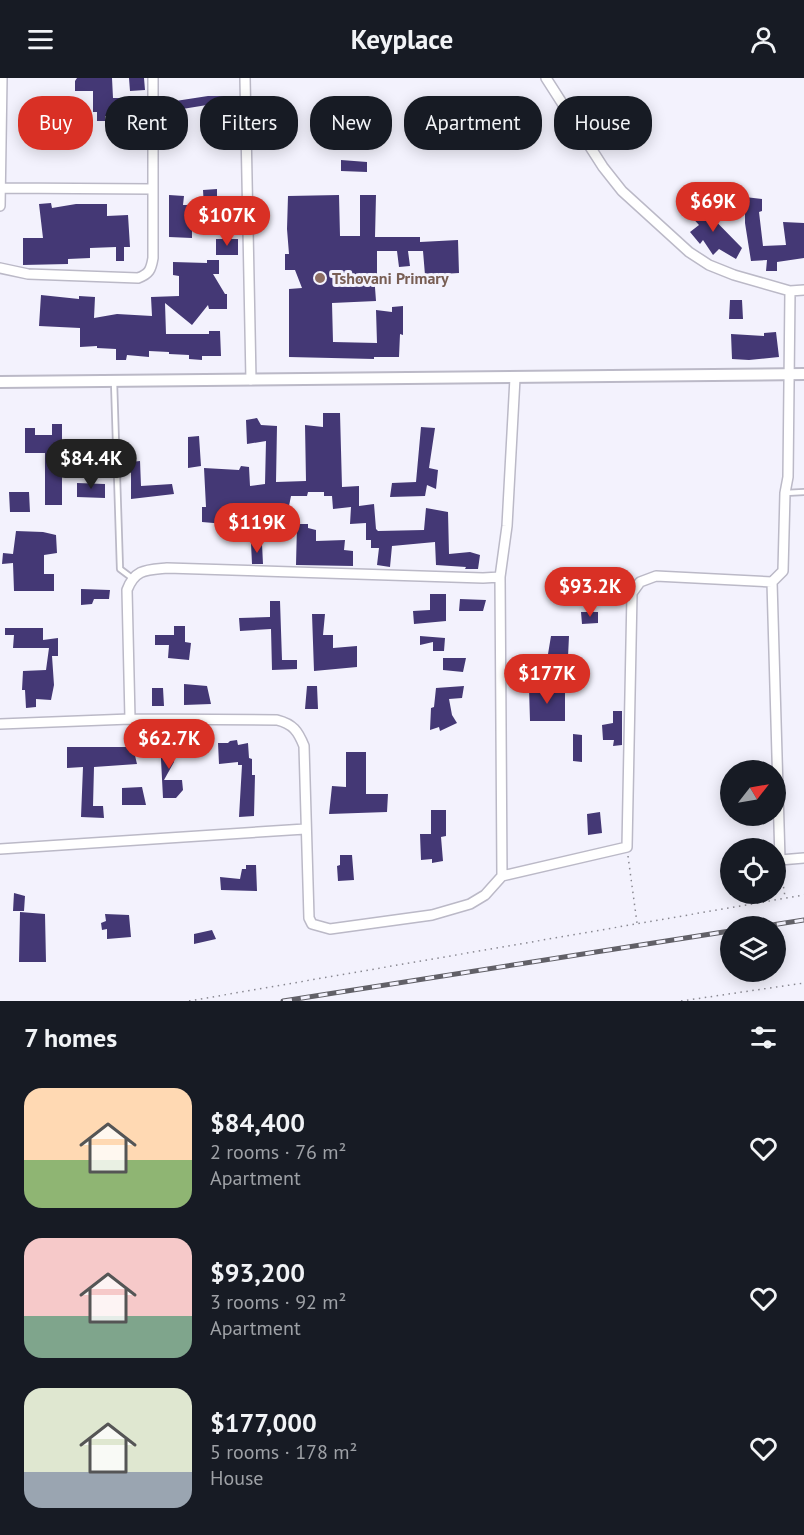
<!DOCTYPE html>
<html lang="en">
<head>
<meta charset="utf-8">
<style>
  :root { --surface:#171b24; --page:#20242c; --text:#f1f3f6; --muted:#9ea1a6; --accent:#d93025 }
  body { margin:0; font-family:"PT Sans",sans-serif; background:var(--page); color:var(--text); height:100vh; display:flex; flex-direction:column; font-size:22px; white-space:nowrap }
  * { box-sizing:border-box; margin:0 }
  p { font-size:20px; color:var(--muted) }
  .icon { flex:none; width:33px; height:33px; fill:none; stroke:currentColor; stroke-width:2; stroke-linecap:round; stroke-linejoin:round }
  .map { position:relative; height:923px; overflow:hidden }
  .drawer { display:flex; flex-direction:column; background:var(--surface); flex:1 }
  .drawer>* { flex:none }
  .top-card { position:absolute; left:18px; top:18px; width:768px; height:54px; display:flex; gap:12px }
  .needle { width:39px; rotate:59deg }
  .controls { position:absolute; left:720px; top:682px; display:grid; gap:12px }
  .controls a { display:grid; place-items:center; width:66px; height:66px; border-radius:50%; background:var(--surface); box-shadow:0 3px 15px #0003; font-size:30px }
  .price { position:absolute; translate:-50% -51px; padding:0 14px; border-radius:21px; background:var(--accent); color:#fff; font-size:20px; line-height:39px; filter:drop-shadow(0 2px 3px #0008) }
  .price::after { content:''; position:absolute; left:50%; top:36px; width:18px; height:14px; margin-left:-9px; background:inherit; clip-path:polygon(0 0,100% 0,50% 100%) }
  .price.on { background:#222; color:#fff }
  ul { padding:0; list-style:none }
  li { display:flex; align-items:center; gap:18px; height:150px; padding:0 24px }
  li span { display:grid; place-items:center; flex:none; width:168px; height:120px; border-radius:18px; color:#555 }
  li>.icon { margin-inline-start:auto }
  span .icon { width:72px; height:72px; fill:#fffc; stroke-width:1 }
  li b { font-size:26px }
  h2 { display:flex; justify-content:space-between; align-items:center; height:72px; padding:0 24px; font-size:26px }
  .tag { padding:0 21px; border-radius:24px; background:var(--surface); box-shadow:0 3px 15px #0003; font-size:21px; line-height:54px }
  .tag.on { background:var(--accent); color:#fff }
  header { display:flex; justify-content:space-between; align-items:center; height:78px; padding:0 24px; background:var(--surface); font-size:27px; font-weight:700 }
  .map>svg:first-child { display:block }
  .building { fill:#443875 }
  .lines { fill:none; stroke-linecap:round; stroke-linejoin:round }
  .service-casing { stroke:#bbb9c7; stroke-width:8 }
  .minor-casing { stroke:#bbb9c7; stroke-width:12 }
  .tertiary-casing { stroke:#bbb9c7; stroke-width:14 }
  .path { stroke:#898891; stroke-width:1.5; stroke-dasharray:1.5 4.5; stroke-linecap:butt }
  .service { stroke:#fff; stroke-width:4.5 }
  .minor { stroke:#fff; stroke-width:9 }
  .tertiary { stroke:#fff; stroke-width:10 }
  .rail-casing { stroke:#616067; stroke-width:5 }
  .rail { stroke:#f3f2fd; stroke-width:3; stroke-dasharray:9; stroke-linecap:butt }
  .education-dot { fill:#8d6e63; stroke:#f3f2fd; stroke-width:2 }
  .labels { text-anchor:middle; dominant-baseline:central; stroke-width:6; stroke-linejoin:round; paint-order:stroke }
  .education-label { font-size:16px; font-weight:bold; fill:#785e54; stroke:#f3f2fd; text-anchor:start }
</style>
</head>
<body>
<header><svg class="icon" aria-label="menu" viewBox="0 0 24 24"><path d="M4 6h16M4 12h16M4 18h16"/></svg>Keyplace<svg class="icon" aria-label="person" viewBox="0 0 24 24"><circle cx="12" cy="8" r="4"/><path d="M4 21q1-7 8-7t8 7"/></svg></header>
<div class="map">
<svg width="804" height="923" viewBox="0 0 804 923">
  <rect width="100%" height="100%" fill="#f3f2fd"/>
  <path class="building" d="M77,0H112L113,20H129V38H105V43H97V34H93V13H75V3Z
    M129,0H144L145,12L130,13Z
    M208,18H235V32H207V27L170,33L169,24Z
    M341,82L367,84V94L341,93Z
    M217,111V119L237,120V139L222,138V129L204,130L203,112Z
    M169,117L184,118L183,127H198V139H192V160L169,159Z
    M339,117L340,158H360V117H376L375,159H420V164L458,162L459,195L425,197L423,173H408L410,188L399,189L397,173H377V196H374L376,223L332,225L333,264L377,265L376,232L392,234V229L403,228V257L400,256L399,279H374V281L289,279V211L302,210L295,192H285V176H289L287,151L288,118Z
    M745,119L762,121V133L759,134L763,168L786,167L783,144L804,145V180L777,184V193H766L767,182L751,183L745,145Z
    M51,125L52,130L76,126H107V138L128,137L130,169H124V183H116V169L90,170V180L68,181V186L23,187V160H43L39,126Z
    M698,125L742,170L736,181L719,171L713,177L703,162L700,166L690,154L699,147L688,135Z
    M216,161H238V177H216Z
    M207,182H219V196H213L225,216H227V231H209L208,227L192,247L165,225L166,256H209V253H220L221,278H202V282L189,281V277L169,276V274L149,273V279L127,277L126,282H116V271L97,270V268L80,269V250L39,248L41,217L79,221V218L95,219L94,240L117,236L152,238L151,219L179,218V198L173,197V184L207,185Z
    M730,222H742L743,241H729Z
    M776,254L779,279L749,282L732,281L731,256L764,258V255Z
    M323,335H340L342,409L359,408V428L374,426L376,451L378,453L424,452L426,430L448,434L449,476L470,474L480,477L478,491H465L466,489L436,487L435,464L392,468L390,489L377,487L379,470H371V462H366V445L350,446L351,429L333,431L332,418H324V414H308L307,418H291L289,428H285V433L260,432L259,442L225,446L202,444V429H206L204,390L239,392L241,388L249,389L250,408L265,406L266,363L247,366L246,342L257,340L261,347L277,348L276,404L306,403L305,347L323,349Z
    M52,346H62V427H45V375H25V350H35V357H52Z
    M421,349L435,350L429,390L438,392L436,411L427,407L425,418L390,419L392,405L416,404Z
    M199,358L201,388L188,390V359Z
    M140,383L141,408L172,406L174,416L131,421V384Z
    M77,405L105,406V420L77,419Z
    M9,414H29L30,434H10Z
    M297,446H308V450L316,452V463L345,462L344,472L353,473V488L296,487Z
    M16,453L43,454L56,457L57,475L44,477V496H54V513H14L13,485L2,486L3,475L13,476Z
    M251,465L262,466L263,486H252Z
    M81,511L110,512L109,521H94L92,526L81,527Z
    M430,516H446V543L414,546L413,533L430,532Z
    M460,521L486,522L483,533H459Z
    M270,523H280L282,582H297V591L272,592L271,551L240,553L239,540L270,539Z
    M581,534H598V545L582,546Z
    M312,536H325L323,557H333V570L357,568V589L314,593Z
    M174,548H185V564L191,565L189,582L168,580L169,567H155V557H174Z
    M5,550H43V562L58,560V578H52L54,607L51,622L36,621V629L26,630L25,612H22L23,593L46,592L49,570H13L14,557H5Z
    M420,558L445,560L444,573H433V564L420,567Z
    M551,558H569L568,579L548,576Z
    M443,580H466L463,594L443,592Z
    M184,606L207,608L211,626L184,627Z
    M307,608H317L318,631H305Z
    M464,608L462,620L449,621L452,637L457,645L440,653L439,649L430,652L431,630L434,629L436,610Z
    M152,610H163L164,628H152Z
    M529,610L565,611V643H530Z
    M613,633H622V667L613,668L614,662H603L602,647L613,645Z
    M573,656L582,657V684L573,683Z
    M160,662L175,663L174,684L164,702H182L183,712L176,720H163Z
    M237,662L238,667L248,665L249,680L252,681V697H255L254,738L239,739L242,687H238V684L219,686L218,665H228L230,663Z
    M67,669H133L137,686L94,689L93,728H103L104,740L81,739L83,689L67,690Z
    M346,674H366V716H388L387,734L329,736L332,708L346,709Z
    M142,709L146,727H122V710Z
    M431,732H446V758L441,759L443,783L432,785V781L421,782L420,756H431Z
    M600,734L602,755L588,757L587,736Z
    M340,777H352L354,802L338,803L337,788L340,787Z
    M246,787H256L257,813L221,812L220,799L240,801L242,791H246Z
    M14,815L25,818L24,833H13Z
    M20,834L45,836L46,884H19Z
    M105,836L129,837L131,859L107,861V851L102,852L101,845L106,843Z
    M212,852L216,861L194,866V856Z"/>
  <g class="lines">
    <defs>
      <path id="service" d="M114,303L120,491L132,500
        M785,415L804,414"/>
      <path id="minor" d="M245,0L251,302
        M546,0L603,89L622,113L689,174L709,187L734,197L790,213L804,212
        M1,110L152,111
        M0,128L2,0
        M0,190L28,196L138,200C149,196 151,192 153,180V0
        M500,499L507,448L515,300
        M772,504L780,782L804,780
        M130,641L127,512C135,491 146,492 167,490L483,500L500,499L502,798
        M0,646L130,641L277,642C293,646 298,653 304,668L309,840L312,846L330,851L432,837L470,826L485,817L502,798L627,769L632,515L640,504L656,498L772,504L783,493L785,415L788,399L790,213
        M0,771L305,751"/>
      <path id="tertiary" d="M0,304L804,296"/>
    </defs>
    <use href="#service" class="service-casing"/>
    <use href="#minor" class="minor-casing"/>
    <use href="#tertiary" class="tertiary-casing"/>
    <path class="path" d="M628,778L637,845
      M781,791L785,819
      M189,923L804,817
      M681,923L804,905"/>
    <use href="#service" class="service"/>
    <use href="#minor" class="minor"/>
    <use href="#tertiary" class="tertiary"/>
    <defs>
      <path id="rail" d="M759,849L804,842
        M283,923L730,853"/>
    </defs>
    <use href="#rail" class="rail-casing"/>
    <use href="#rail" class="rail"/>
  </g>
  <circle class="education-dot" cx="320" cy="200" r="6"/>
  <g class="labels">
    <g class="education-label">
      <text x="332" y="200">Tshovani Primary</text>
    </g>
  </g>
</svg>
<div class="controls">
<a><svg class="needle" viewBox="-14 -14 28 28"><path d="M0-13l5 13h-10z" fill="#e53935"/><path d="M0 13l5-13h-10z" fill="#9ea1a6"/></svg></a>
<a><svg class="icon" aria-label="locate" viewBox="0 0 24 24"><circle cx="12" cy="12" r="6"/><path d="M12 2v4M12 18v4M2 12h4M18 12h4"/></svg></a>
<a><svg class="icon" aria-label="layers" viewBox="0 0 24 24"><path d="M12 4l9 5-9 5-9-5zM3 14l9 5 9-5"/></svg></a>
</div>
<b class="price" style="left:713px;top:155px">$69K</b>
<b class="price" style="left:227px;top:169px">$107K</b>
<b class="price on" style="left:91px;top:412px">$84.4K</b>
<b class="price" style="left:257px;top:476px">$119K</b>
<b class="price" style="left:590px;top:540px">$93.2K</b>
<b class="price" style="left:547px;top:627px">$177K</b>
<b class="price" style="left:169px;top:692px">$62.7K</b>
<div class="top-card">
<a class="tag on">Buy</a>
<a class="tag">Rent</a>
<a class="tag">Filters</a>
<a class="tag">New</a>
<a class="tag">Apartment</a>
<a class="tag">House</a>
</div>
</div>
<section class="drawer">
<h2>7 homes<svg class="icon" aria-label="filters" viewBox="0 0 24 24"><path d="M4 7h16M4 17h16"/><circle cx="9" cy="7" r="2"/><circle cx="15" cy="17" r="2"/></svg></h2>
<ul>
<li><span style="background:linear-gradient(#ffd9b3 60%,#8fb573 0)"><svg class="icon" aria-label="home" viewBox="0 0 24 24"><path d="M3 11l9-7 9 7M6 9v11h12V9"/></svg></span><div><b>$84,400</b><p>2 rooms · 76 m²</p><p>Apartment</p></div><svg class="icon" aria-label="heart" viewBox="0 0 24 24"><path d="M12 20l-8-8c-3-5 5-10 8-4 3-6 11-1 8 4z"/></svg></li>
<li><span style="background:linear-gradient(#f6c9c9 65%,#7fa58c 0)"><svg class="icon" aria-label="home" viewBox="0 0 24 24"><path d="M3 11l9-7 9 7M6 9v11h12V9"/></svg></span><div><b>$93,200</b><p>3 rooms · 92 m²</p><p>Apartment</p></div><svg class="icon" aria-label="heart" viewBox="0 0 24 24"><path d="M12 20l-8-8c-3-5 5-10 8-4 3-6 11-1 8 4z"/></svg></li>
<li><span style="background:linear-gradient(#dfe7d0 70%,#9aa5b1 0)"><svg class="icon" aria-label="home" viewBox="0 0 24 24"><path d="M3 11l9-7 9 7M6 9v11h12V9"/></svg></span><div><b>$177,000</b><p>5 rooms · 178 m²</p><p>House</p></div><svg class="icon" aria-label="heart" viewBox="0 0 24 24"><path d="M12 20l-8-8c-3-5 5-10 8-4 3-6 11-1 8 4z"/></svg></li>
</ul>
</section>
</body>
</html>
